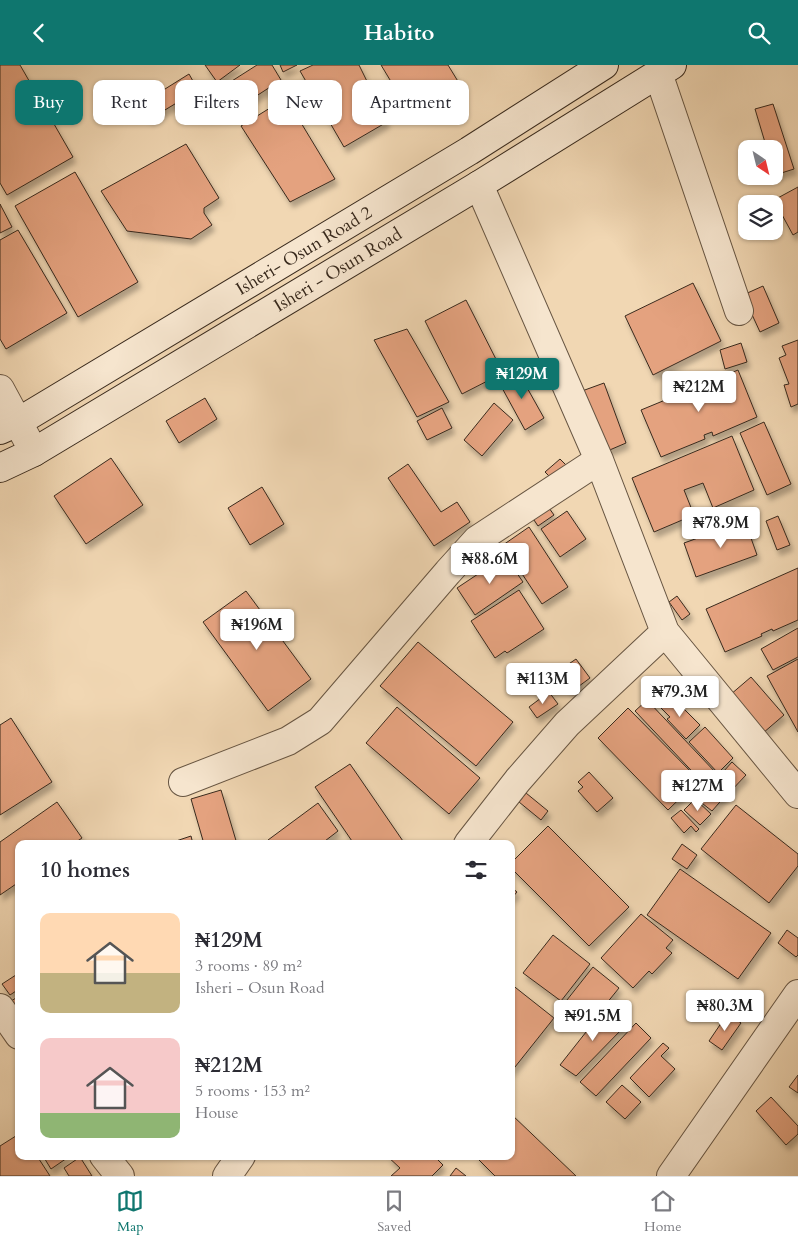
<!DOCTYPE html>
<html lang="en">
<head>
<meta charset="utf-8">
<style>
  :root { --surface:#fff; --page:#f7f7f7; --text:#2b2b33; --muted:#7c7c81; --line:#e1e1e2; --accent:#0f766e }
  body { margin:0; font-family:Cardo,serif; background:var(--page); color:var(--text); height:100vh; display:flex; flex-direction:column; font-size:19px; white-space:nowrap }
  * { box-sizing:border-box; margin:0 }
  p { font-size:16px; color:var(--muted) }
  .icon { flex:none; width:28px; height:28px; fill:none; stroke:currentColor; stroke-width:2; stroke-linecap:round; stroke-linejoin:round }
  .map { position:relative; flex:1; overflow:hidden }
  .details { position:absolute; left:15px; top:775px; width:500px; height:320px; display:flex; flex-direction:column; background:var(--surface); border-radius:10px; box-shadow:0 1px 4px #0004 }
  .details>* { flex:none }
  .guide { position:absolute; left:15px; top:15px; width:500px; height:45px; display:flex; gap:10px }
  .needle { width:32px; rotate:145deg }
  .tools { position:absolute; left:738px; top:75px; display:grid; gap:10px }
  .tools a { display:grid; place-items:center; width:45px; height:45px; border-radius:10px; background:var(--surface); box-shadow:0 1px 4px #0004; font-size:25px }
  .price { position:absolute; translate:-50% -42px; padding:0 11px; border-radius:5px; background:#fff; color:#222; font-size:16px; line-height:32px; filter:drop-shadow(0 1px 2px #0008) }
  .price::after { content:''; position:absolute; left:50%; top:30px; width:15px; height:11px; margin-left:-8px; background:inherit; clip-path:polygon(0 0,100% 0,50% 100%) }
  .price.current { background:var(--accent); color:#fff }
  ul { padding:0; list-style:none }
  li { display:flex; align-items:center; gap:15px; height:125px; padding:0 25px }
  li span { display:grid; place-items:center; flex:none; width:140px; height:100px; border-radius:10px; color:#555 }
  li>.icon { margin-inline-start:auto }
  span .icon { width:60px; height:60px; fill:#fffc; stroke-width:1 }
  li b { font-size:21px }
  h2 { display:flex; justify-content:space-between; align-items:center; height:60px; padding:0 25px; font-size:21px }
  .chip { padding:0 18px; border-radius:10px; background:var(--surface); box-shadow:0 1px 4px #0004; font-size:18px; line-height:45px }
  .chip.current { background:var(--accent); color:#fff }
  header { display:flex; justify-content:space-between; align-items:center; height:65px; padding:0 25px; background:var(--accent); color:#fff; font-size:22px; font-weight:700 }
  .tab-bar { display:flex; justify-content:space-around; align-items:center; height:70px; border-top:1px solid var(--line); background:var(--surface); font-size:14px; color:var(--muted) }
  .tab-bar a { display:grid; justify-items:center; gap:2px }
  .tab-bar .current { color:var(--accent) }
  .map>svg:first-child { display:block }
  .building { fill:#e4a27f; stroke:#392a1d; filter:url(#shadow) }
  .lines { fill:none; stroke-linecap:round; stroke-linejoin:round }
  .minor-casing { stroke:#675542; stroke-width:30 }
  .secondary-casing { stroke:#392a1d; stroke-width:30 }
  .minor { stroke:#f6e5ce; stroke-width:28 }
  .secondary { stroke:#f6e5ce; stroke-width:28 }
  .labels { text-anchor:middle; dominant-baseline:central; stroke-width:4; stroke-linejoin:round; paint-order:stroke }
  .street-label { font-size:18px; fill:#392a1d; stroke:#f6e5ce }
</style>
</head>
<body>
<header><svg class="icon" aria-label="back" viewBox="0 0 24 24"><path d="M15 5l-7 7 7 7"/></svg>Habito<svg class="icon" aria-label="search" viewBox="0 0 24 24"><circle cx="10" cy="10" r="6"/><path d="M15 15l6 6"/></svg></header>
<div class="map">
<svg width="798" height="1111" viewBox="0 0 798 1111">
  <defs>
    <filter id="shadow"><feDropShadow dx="3" dy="5.5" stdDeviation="2.5" flood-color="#0004"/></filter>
  </defs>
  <rect width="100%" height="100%" fill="#f1d7b3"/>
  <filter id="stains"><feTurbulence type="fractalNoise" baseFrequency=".004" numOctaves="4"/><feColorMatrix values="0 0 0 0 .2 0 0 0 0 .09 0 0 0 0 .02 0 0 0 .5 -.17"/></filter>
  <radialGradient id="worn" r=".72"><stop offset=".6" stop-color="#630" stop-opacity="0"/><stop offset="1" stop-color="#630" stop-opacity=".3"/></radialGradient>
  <path class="building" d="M0,0H20L73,92L7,130L0,118Z
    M205,0H240L217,17Z
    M257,0H272L281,15L227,50L213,28Z
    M280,0H297L283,7Z
    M313,0H359L387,57L344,82L300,6Z
    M381,0H448L459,18L410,48Z
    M189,9L198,25L150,54L141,39Z
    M286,33L335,114L290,137L241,61Z
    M773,39L794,104L775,110L774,104V84H767L755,44Z
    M186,79L219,133L204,143V148L212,160L191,174L127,166L101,126Z
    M75,107L138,217L78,252L15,141Z
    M798,122V167L793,170L774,135Z
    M0,139L12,162L0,168Z
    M18,165L67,248L6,284L0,274V175Z
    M693,218L721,276L653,310L625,251Z
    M763,221L779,258L760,267L743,230Z
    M466,235L503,308L462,329L425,256Z
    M407,264L449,337L417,352L374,275Z
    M798,275V339L791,342L784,320L789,319L779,293L786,290L782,281Z
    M741,278L747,297L725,304L720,285Z
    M516,303L544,353L525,365L501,321L508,317L504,310Z
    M738,305L757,352L713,371L712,367L704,370L705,374L661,392L641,345Z
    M604,318L626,378L605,387L582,326Z
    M205,333L217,354L179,378L166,356Z
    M494,338L513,355L482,391L464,375Z
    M442,343L452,363L427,375L417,356Z
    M764,357L791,419L767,430L740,368Z
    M732,371L754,425L713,443L703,418L684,425L694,450L654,467L632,413Z
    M111,393L143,440L86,479L54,431Z
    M560,394L567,401L552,414L545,407Z
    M408,399L441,447L457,437L470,457L434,481L388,413Z
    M262,422L284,459L250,480L228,443Z
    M544,436L554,450L538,461L528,446Z
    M567,446L586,474L560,492L541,464Z
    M778,451L790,480L777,485L766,456Z
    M745,456L757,490L696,512L684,478Z
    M529,462L568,522L542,539L503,480Z
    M505,491L523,517L475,550L457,523Z
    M798,503V555L773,566L772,564L761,569L762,571L725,587L706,544Z
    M519,525L544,564L507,588L505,586L495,593L471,556Z
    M246,526L311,614L268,646L203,557Z
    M677,531L690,549L682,555L669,537Z
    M798,563V592L773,605L761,584Z
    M418,577L513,657L476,701L380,621Z
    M576,594L590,613L571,627L557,607Z
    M798,594V667L767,611Z
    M751,612L784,650L763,668L730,630Z
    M549,627L558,639L537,653L529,642Z
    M671,631L700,660L686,674L667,654L670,652L660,642Z
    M647,635L717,709L705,720L635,646Z
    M397,642L480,713L449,749L366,678Z
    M628,643L699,715L668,745L598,673Z
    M11,653L52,717L0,750V660Z
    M705,662L733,693L718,708L689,677Z
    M732,697L746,710L729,728L715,716Z
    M350,699L405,779H354L315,722Z
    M589,707L613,733L597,747L578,726L583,722L578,717Z
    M712,718L726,730L712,746L698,735Z
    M221,725L237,779H204L191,734Z
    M526,728L548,746L541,755L519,737Z
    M695,734L711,749L700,760L684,745Z
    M57,737L82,773L73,779H19V817L0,830V777Z
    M318,738L338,766L321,779H271L268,775Z
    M736,740L798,789V801L769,838L701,784Z
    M681,745L699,764L696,767L691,761L684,768L671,753Z
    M548,761L629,842L589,881L511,803V798Z
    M191,771L193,779H167Z
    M682,779L697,790L687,804L672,794Z
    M680,804L771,868L738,914L647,850Z
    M511,822L517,827L511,834Z
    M641,849L673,875L666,883L672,888L652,909L649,906L633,923L601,893Z
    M787,865L798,873V890L796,892L778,878Z
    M553,870L590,899L561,936L523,908Z
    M593,902L619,923L589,960L563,940Z
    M19,908V924L10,930L2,919Z
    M511,919L554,953L511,1007Z
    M19,931V945L15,948L8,938Z
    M605,943L626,960L576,1011L560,1000Z
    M728,948L741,958L722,985L709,976Z
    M636,958L651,973L596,1031L580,1017Z
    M663,978L669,983L661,991L675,1004L649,1032L630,1013Z
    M798,1010V1028L789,1022Z
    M622,1020L641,1037L625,1054L606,1037Z
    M771,1032L798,1061V1069L786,1080L756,1046Z
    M511,1049L576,1111H495L475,1091H511Z
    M19,1069V1091H37L50,1111H0V1081Z
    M43,1091H70L51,1104Z
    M387,1091H434L443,1100L432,1111H391L400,1103Z
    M80,1092L92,1111H69L64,1103Z
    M456,1103L466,1111H450Z"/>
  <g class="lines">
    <defs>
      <path id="minor" d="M658,8L739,246
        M479,120L599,395L665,567L798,729
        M0,324L34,387
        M183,717L288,676L320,656L448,507L477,475L599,395
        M468,779L518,715L567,659L665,567
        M0,943L19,970
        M104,1091L120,1111
        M227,1111L241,1091
        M671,1111L798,929"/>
      <path id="secondary" d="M0,365L18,357L469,86L604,0
        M0,403L34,387L479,120L672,0"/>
    </defs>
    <use href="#minor" class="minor-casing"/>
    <use href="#secondary" class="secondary-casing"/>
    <use href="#minor" class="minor"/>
    <use href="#secondary" class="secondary"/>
  </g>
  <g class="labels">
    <g class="street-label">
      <text transform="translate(304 186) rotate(-31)">Isheri- Osun Road 2</text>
      <text transform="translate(338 205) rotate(-31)">Isheri - Osun Road</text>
    </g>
  </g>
  <rect width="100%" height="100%" filter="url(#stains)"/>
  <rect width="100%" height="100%" fill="url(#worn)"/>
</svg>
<div class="tools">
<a><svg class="needle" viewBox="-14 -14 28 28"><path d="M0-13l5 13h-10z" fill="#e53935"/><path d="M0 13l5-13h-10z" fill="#7c7c81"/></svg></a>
<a><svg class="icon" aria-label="layers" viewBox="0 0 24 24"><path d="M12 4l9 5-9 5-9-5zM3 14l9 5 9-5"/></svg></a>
</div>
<b class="price current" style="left:522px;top:335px">₦129M</b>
<b class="price" style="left:699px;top:348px">₦212M</b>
<b class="price" style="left:721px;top:484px">₦78.9M</b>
<b class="price" style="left:490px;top:520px">₦88.6M</b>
<b class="price" style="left:257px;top:586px">₦196M</b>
<b class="price" style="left:543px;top:640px">₦113M</b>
<b class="price" style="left:680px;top:653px">₦79.3M</b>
<b class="price" style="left:698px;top:747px">₦127M</b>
<b class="price" style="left:725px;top:967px">₦80.3M</b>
<b class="price" style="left:593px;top:977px">₦91.5M</b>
<div class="guide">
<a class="chip current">Buy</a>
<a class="chip">Rent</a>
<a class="chip">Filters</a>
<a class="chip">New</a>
<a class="chip">Apartment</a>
</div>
<section class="details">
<h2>10 homes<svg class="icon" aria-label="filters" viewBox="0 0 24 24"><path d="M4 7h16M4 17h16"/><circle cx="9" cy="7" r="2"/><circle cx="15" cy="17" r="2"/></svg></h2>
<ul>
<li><span style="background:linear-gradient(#ffd9b3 60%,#c2b280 0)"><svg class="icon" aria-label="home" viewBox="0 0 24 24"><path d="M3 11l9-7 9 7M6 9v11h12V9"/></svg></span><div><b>₦129M</b><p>3 rooms · 89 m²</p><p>Isheri - Osun Road</p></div></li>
<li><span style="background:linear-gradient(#f6c9c9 75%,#8fb573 0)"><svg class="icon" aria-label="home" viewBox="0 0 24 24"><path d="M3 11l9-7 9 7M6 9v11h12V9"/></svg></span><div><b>₦212M</b><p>5 rooms · 153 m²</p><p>House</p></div></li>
</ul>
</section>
</div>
<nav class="tab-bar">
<a class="current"><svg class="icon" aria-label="map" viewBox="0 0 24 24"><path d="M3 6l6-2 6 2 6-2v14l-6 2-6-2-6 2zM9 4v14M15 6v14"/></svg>Map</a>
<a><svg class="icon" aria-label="saved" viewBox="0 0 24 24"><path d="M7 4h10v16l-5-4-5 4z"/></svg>Saved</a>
<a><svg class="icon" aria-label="home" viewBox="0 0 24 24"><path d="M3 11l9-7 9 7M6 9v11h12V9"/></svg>Home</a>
</nav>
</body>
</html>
